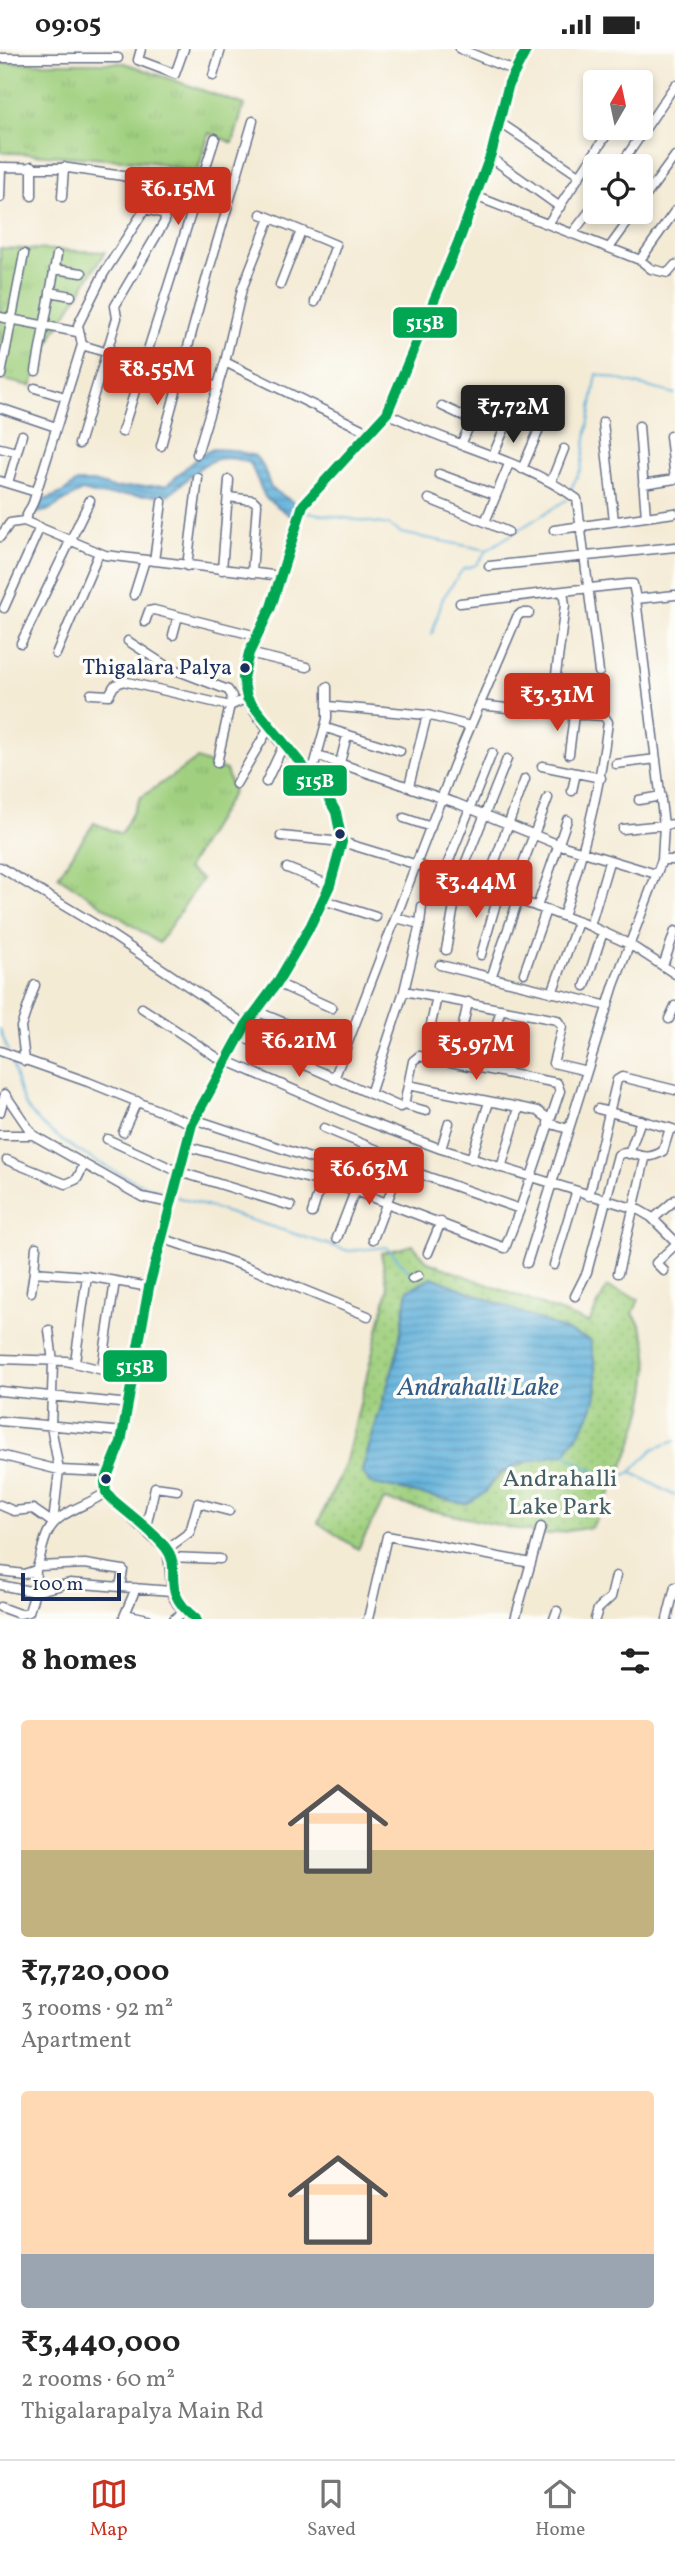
<!DOCTYPE html>
<html lang="en">
<head>
<meta charset="utf-8">
<style>
  :root { --surface:#fff; --page:#f2f2f2; --text:#222; --muted:#767676; --line:#e0e0e0; --accent:#c8321e }
  body { margin:0; font-family:Vollkorn,serif; background:var(--page); color:var(--text); height:100vh; display:flex; flex-direction:column; font-size:26px; white-space:nowrap }
  * { box-sizing:border-box; margin:0 }
  p { font-size:23px; color:var(--muted) }
  .icon { flex:none; width:38px; height:38px; fill:none; stroke:currentColor; stroke-width:2; stroke-linecap:round; stroke-linejoin:round }
  .map { position:relative; height:1570px; overflow:hidden }
  .drawer { display:flex; flex-direction:column; background:var(--surface); flex:1 }
  .drawer>* { flex:none }
  .needle { width:46px; rotate:9deg }
  .tools { position:absolute; left:583px; top:21px; display:grid; gap:14px }
  .tools a { display:grid; place-items:center; width:70px; height:70px; border-radius:7px; background:var(--surface); box-shadow:0 4px 10px #0003; font-size:35px }
  .scale { position:absolute; left:21px; bottom:18px; width:100px; box-sizing:border-box; padding-left:7px; border:4px solid #1b2f5e; border-top:0; font-size:19px; line-height:24px; white-space:nowrap; color:#1b2f5e; -webkit-text-stroke:5px #fdfcf7; paint-order:stroke }
  .price { position:absolute; translate:-50% -60px; padding:0 16px; border-radius:7px; background:var(--accent); color:#fff; font-size:23px; line-height:46px; filter:drop-shadow(0 2px 4px #0008) }
  .price::after { content:''; position:absolute; left:50%; top:42px; width:21px; height:16px; margin-left:-10px; background:inherit; clip-path:polygon(0 0,100% 0,50% 100%) }
  .price.current { background:#222; color:#fff }
  ul { padding:0; list-style:none }
  li { display:grid; align-content:center; gap:14px; height:371px; padding:0 21px }
  li span { display:grid; place-items:center; height:217px; border-radius:7px; color:#555 }
  li>.icon { margin-inline-start:auto }
  span .icon { width:126px; height:126px; fill:#fffc; stroke-width:1 }
  li b { font-size:30px }
  h2 { display:flex; justify-content:space-between; align-items:center; height:84px; padding:0 21px; font-size:30px }
  .status { display:flex; justify-content:space-between; align-items:center; height:49px; padding:0 35px; background:var(--surface); direction:ltr }
  .status svg { height:19px; fill:currentColor }
  .dock { display:flex; justify-content:space-around; align-items:center; height:98px; border-top:2px solid var(--line); background:var(--surface); font-size:19px; color:var(--muted) }
  .dock a { display:grid; justify-items:center; gap:4px }
  .dock .current { color:var(--accent) }
  .map>svg:first-child { display:block }
  .grass { fill:url(#grass-tufts); stroke:#5e806e; stroke-width:2 }
  .park { fill:url(#park-dots); stroke:#5e806e; stroke-width:2; fill-rule:evenodd }
  .water { fill:url(#water-rules); stroke:#3d709c; stroke-width:2 }
  .lines { fill:none; stroke-linecap:round; stroke-linejoin:round }
  .stream { stroke:#5fb0da; stroke-width:2 }
  .minor-casing { stroke:#677188; stroke-width:11 }
  .major-casing { stroke:#677188; stroke-width:14 }
  .minor { stroke:#fff; stroke-width:8 }
  .major { stroke:#f6be87; stroke-width:10 }
  .bus-1-casing { stroke:#fdfcf7; stroke-width:16 }
  .bus-1 { stroke:#00a651; stroke-width:10 }
  .bus-dot { fill:#1b2f5e; stroke:#fdfcf7; stroke-width:2.5 }
  .labels { text-anchor:middle; dominant-baseline:central; stroke-width:7; stroke-linejoin:round; paint-order:stroke }
  .bus-label { font-size:22px; fill:#1b2f5e; stroke:#fdfcf7; text-anchor:end }
  .park-label { font-size:24px; fill:#435f68; stroke:#fdfcf7 }
  .water-label { font-size:26px; font-style:italic; fill:#335c89; stroke:#fdfcf7 }
  .line-badge { stroke:#fdfcf7; stroke-width:2.5 }
  .badge-label { font-size:19px; text-anchor:middle; font-weight:bold; fill:#fff }
</style>
</head>
<body>
<div class="status"><b>09:05</b><svg viewBox="0 0 49 12"><path d="M0 12V9h3v3zM5 12V6h3v6zM10 12V3h3v9zM15 12V0h3v12zM26 1h20v11H26zM47 4h2v5h-2z"/></svg></div>
<div class="map">
<svg width="675" height="1570" viewBox="0 0 675 1570">
  <defs>
    <pattern id="grass-tufts" width="24" height="20" patternUnits="userSpaceOnUse" patternTransform="scale(1.75)"><rect width="24" height="20" fill="#a0d07f"/><path d="M3 7l-1-3M5 7V3M7 7l1-3M15 17l-1-3M17 17v-4M19 17l1-3" fill="none" stroke="#89b370"/></pattern>
    <pattern id="park-dots" width="8" height="8" patternUnits="userSpaceOnUse" patternTransform="scale(1.75)"><rect width="8" height="8" fill="#a0d07f"/><path d="M2 2h.1M6 6h.1" fill="none" stroke="#89b370" stroke-width="1.8" stroke-linecap="round"/></pattern>
    <pattern id="water-rules" width="6" height="5" patternUnits="userSpaceOnUse" patternTransform="scale(1.75)"><rect width="6" height="5" fill="#5fb0da"/><path d="M0 2.5h6" fill="none" stroke="#4e90b4"/></pattern>
  </defs>
  <rect width="100%" height="100%" fill="#fdfcf7"/>
  <filter id="ink" filterUnits="userSpaceOnUse"><feTurbulence type="fractalNoise" baseFrequency=".0143" numOctaves="2"/><feDisplacementMap in="SourceGraphic" scale="14" xChannelSelector="R" yChannelSelector="G"/><feConvolveMatrix kernelMatrix="1 2 1 2 8 2 1 2 1" color-interpolation-filters="sRGB"/></filter>
  <filter id="wash" filterUnits="userSpaceOnUse"><feTurbulence type="fractalNoise" baseFrequency=".00686" numOctaves="4" result="noise"/><feDisplacementMap in="SourceGraphic" scale="28" xChannelSelector="R" yChannelSelector="G"/><feGaussianBlur stdDeviation="1.57" result="paint"/><feColorMatrix in="noise" values="0 0 0 0 0 0 0 0 0 0 0 0 0 0 0 0 0 1.4 0 .05"/><feComposite in="paint" operator="in"/></filter>
  <g filter="url(#wash)">
    <rect width="100%" height="100%" fill="#f4ebd5"/>
    <path class="grass" d="M0,14H125L244,56L233,94L209,84L197,125L154,113L0,103Z
      M0,199L105,203L54,284L31,337L0,330Z
      M197,710L226,721L233,743L187,820L202,830L159,894L58,827L94,774L121,785L140,749Z"/>
    <path class="park" d="M413,1196L428,1213L589,1274L607,1238L639,1250L633,1265C675,1317 621,1428 592,1478L544,1486L384,1451L358,1500L318,1474L345,1416L388,1240L381,1204ZM408,1241L565,1405C527,1412 509,1412 484,1444L362,1421L397,1305Z"/>
    <path class="water" d="M213,400L233,401L255,407L263,417L271,439L298,456L292,468L265,448L250,414C208,398 198,424 168,446H97L82,442L47,462L32,465L34,455L62,444L77,433H94L114,439L167,436L200,406Z
      M432,1228L590,1291C603,1349 598,1356 565,1405L521,1414L498,1425L484,1444L466,1455L370,1434L362,1422L397,1305L408,1241Z"/>
    <g class="lines">
      <path class="stream" d="M571,440L581,419L597,325L675,345
        M306,463L389,476L401,484L487,501
        M432,585L443,549L463,520L476,516L487,501L566,451
        M0,980L8,1002
        M11,1010C16,1024 18,1044 26,1057C48,1092 130,1132 168,1145
        M177,1148L349,1202L387,1198L413,1227
        M564,1404C584,1417 609,1436 631,1423L675,1447
        M631,1423L653,1400L675,1392"/>
    </g>
  </g>
  <g filter="url(#ink)">
    <g class="lines">
      <defs>
        <path id="minor" d="M141,0L138,11L175,25L184,0
          M460,0L515,22
          M0,9H118
          M213,27L221,0
          M499,73L580,127
          M490,108L560,158
          M32,117V147
          M620,117L675,36
          M0,118L68,119L123,127L195,153
          M475,147L640,211L651,220L668,224L675,216
          M62,148L64,118
          M0,149L1,118
          M640,155L675,107
          M261,165L336,196L315,253
          M270,169L242,240L225,313L368,383
          M548,175L611,79
          M572,185L595,155
          M609,199L635,163
          M640,211L675,162
          M54,220L82,224
          M280,236L301,182
          M50,243L71,247
          M0,268L77,283
          M82,296L218,338
          M36,322L57,206
          M1,326L24,205
          M35,339L65,348
          M442,357L472,371
          M0,359L56,378
          M387,364C448,396 521,409 577,450L599,623
          M603,373L614,472
          M639,377L646,468
          M122,383L215,89
          M461,396L478,356
          M161,397L208,224L253,72
          M0,399L16,403
          M197,405L225,313
          M492,408L508,372
          M522,420L538,383
          M439,425L496,446
          M0,432L36,443
          M551,433L564,400
          M8,434L22,386
          M643,435L675,430L670,387
          M228,448L253,451L257,455L252,524
          M429,450L485,473
          M24,472L33,454L82,296L78,276L104,224L145,160L164,165L165,172L115,257L117,269L79,395
          M554,481L674,464
          M508,483L485,473L509,415
          M0,488L10,474L24,472L105,506L281,527
          M154,512L162,453
          M187,517L198,429
          M489,517L675,498
          M222,521L229,431
          M134,546L145,511
          M460,554L563,542
          M4,559L40,478
          M145,573L149,562L154,561L257,587
          M173,586L178,567
          M128,592L168,618L228,641L232,647L217,714
          M21,594L90,451
          M249,604L307,618
          M56,605L99,504
          M91,645L109,646L114,637L123,632L230,657L247,649
          M480,656L551,664L565,556L563,542L627,535H633L636,550L675,546
          M328,657L427,666L470,677
          M551,664L604,667L608,673C600,740 584,803 563,867
          M326,679L400,702
          M569,705L574,666
          M318,707L456,754L557,795L656,825
          M340,714L347,686
          M616,715L656,710
          M542,717L601,729
          M312,725L327,670V638
          M266,733L284,695
          M236,735L269,679
          M409,737L427,666
          M572,742L576,724
          M639,751L661,747
          M404,769L431,778
          M623,780L675,775
          M281,787L342,793L444,824L590,877L629,895L675,925
          M662,811H675
          M0,818L101,879L246,976
          M287,819L330,836
          M444,824L492,704
          M485,839L525,730
          M510,848L548,749
          M323,851L376,868
          M537,858L567,771
          M396,869L420,875L404,942
          M420,875L422,857
          M590,877L609,813
          M446,901L459,830L507,710
          M481,906L499,844
          M440,916L608,957
          M663,917L675,882
          M524,924L546,861
          M491,929L518,851
          M277,934L332,959
          M585,937L603,883
          M552,944L578,873
          M142,959L224,1013
          M256,962L324,990
          M669,970L675,957
          M429,984L437,948
          M240,987L400,1058L404,1056L413,1012L419,1007L557,1034L560,1042L520,1160
          M459,995L468,953
          M0,1002L88,1033L192,1075
          M489,1002L501,960
          M225,1011L361,1070L441,1100L639,1161L651,1168L675,1192
          M25,1012L21,978L35,936
          M334,1030L454,716L517,568L521,564H529
          M408,1036L538,1062L549,1070
          M370,1045L404,942L557,971L562,978L553,1014L587,1022
          M404,1056L426,1062
          M598,1060L673,1080
          M0,1063L5,1045L33,1086
          M548,1074L565,1079
          M324,1079L402,1111L400,1118
          M123,1083L137,1052
          M0,1086H33L142,1148L170,1154
          M107,1090L177,1122L291,1157
          M185,1097L355,1142L505,1199L520,1160L400,1118L393,1137L194,1070
          M441,1100L449,1074
          M629,1105L641,1071
          M471,1110L489,1053
          M7,1111L66,1135L77,1130L84,1116
          M501,1119L519,1059
          M589,1147L617,1031L622,1028L675,1041
          M312,1164L322,1133
          M653,1170L675,1151
          M161,1189L247,1218L368,1267
          M337,1189L355,1142
          M373,1190L393,1137
          M428,1204L441,1173
          M527,1214L614,936L662,811L664,776L636,550
          M554,1216L576,1144
          M664,1222L656,1214L675,1196
          M34,1223L36,1198
          M618,1224L645,1110
          M412,1230L418,1227
          M31,1243L34,1223L87,1227L149,1238
          M575,1247L587,1223L618,1106C634,1098 641,1116 663,1102L670,1079
          M0,1310L66,1312L135,1329
          M75,1313L87,1227
          M102,1319L115,1232
          M0,1342L130,1355
          M0,1372L124,1383
          M0,1406L59,1421L107,1423
          M0,1456L14,1462L33,1460L53,1474L59,1421L51,1377L53,1313L49,1281
          M146,1478L155,1438L177,1441
          M167,1500L190,1483L198,1454L229,1462
          M169,1508L220,1510
          M0,1522L24,1525L36,1521C41,1509 42,1495 48,1483C59,1461 87,1458 106,1443
          M0,1536L35,1543L70,1534L120,1538L123,1521L85,1515L38,1517
          M120,1538L171,1542
          M0,1558L19,1565L29,1563L35,1543L36,1521
          M125,1565L148,1570
          M123,1570L136,1539
          M174,1570L186,1561
          M368,1570L387,1487L531,1514
          M515,1570L541,1478
          M554,1570L557,1562
          M595,1570L598,1560L611,1548L616,1527
          M667,1570L675,1538"/>
        <path id="major" d="M196,1570C159,1545 179,1532 167,1500L113,1451L106,1443L105,1433L121,1393L149,1238L192,1075L246,976L277,934L311,876L330,836L342,793L336,763L326,745L259,667L247,649L243,629L249,604L271,558L303,456L387,364L460,189L492,102L509,34L527,0"/>
      </defs>
      <use href="#minor" class="minor-casing"/>
      <use href="#major" class="major-casing"/>
      <use href="#minor" class="minor"/>
      <use href="#major" class="major"/>
      <defs>
        <path id="bus-1" d="M196,1570C157,1539 184,1522 166,1499C152,1481 130,1466 113,1451L106,1443L105,1433L121,1393L149,1238L192,1075L246,976L277,934L311,876L330,836L342,793L336,763L326,745L247,649L243,629L249,604L271,558L303,456L387,364L460,189L492,102L509,34L527,0"/>
      </defs>
      <use href="#bus-1" class="bus-1-casing"/>
      <use href="#bus-1" class="bus-1"/>
    </g>
  </g>
  <g class="bus-dot">
    <circle cx="245" cy="619" r="6"/>
    <circle cx="340" cy="785" r="6"/>
    <circle cx="106" cy="1430" r="6"/>
  </g>
  <g class="labels">
    <g class="bus-label">
      <text x="232" y="619">Thigalara Palya</text>
    </g>
    <g class="park-label">
      <text x="560" y="1431">Andrahalli<tspan x="560" dy="28">Lake Park</tspan></text>
    </g>
    <g class="water-label">
      <text x="478" y="1339">Andrahalli Lake</text>
    </g>
  </g>
  <g class="line-badge">
    <rect x="392" y="257" width="66" height="33" rx="7" fill="#00a651"/>
    <rect x="282" y="715" width="66" height="33" rx="7" fill="#00a651"/>
    <rect x="102" y="1300" width="66" height="34" rx="7" fill="#00a651"/>
  </g>
  <g class="badge-label">
    <text x="425" y="280">515B</text>
    <text x="315" y="738">515B</text>
    <text x="135" y="1324">515B</text>
  </g>
</svg>
<div class="tools">
<a><svg class="needle" viewBox="-14 -14 28 28"><path d="M0-13l5 13h-10z" fill="#e53935"/><path d="M0 13l5-13h-10z" fill="#767676"/></svg></a>
<a><svg class="icon" aria-label="locate" viewBox="0 0 24 24"><circle cx="12" cy="12" r="6"/><path d="M12 2v4M12 18v4M2 12h4M18 12h4"/></svg></a>
</div>
<div class="scale">100 m</div>
<b class="price" style="left:178px;top:178px">₹6.15M</b>
<b class="price" style="left:157px;top:358px">₹8.55M</b>
<b class="price current" style="left:513px;top:396px">₹7.72M</b>
<b class="price" style="left:557px;top:684px">₹3.31M</b>
<b class="price" style="left:476px;top:871px">₹3.44M</b>
<b class="price" style="left:299px;top:1030px">₹6.21M</b>
<b class="price" style="left:476px;top:1033px">₹5.97M</b>
<b class="price" style="left:369px;top:1158px">₹6.63M</b>
</div>
<section class="drawer">
<h2>8 homes<svg class="icon" aria-label="filters" viewBox="0 0 24 24"><path d="M4 7h16M4 17h16"/><circle cx="9" cy="7" r="2"/><circle cx="15" cy="17" r="2"/></svg></h2>
<ul>
<li><span style="background:linear-gradient(#ffd9b3 60%,#c2b280 0)"><svg class="icon" aria-label="home" viewBox="0 0 24 24"><path d="M3 11l9-7 9 7M6 9v11h12V9"/></svg></span><div><b>₹7,720,000</b><p>3 rooms · 92 m²</p><p>Apartment</p></div></li>
<li><span style="background:linear-gradient(#ffd9b3 75%,#9aa5b1 0)"><svg class="icon" aria-label="home" viewBox="0 0 24 24"><path d="M3 11l9-7 9 7M6 9v11h12V9"/></svg></span><div><b>₹3,440,000</b><p>2 rooms · 60 m²</p><p>Thigalarapalya Main Rd</p></div></li>
</ul>
</section>
<nav class="dock">
<a class="current"><svg class="icon" aria-label="map" viewBox="0 0 24 24"><path d="M3 6l6-2 6 2 6-2v14l-6 2-6-2-6 2zM9 4v14M15 6v14"/></svg>Map</a>
<a><svg class="icon" aria-label="saved" viewBox="0 0 24 24"><path d="M7 4h10v16l-5-4-5 4z"/></svg>Saved</a>
<a><svg class="icon" aria-label="home" viewBox="0 0 24 24"><path d="M3 11l9-7 9 7M6 9v11h12V9"/></svg>Home</a>
</nav>
</body>
</html>
